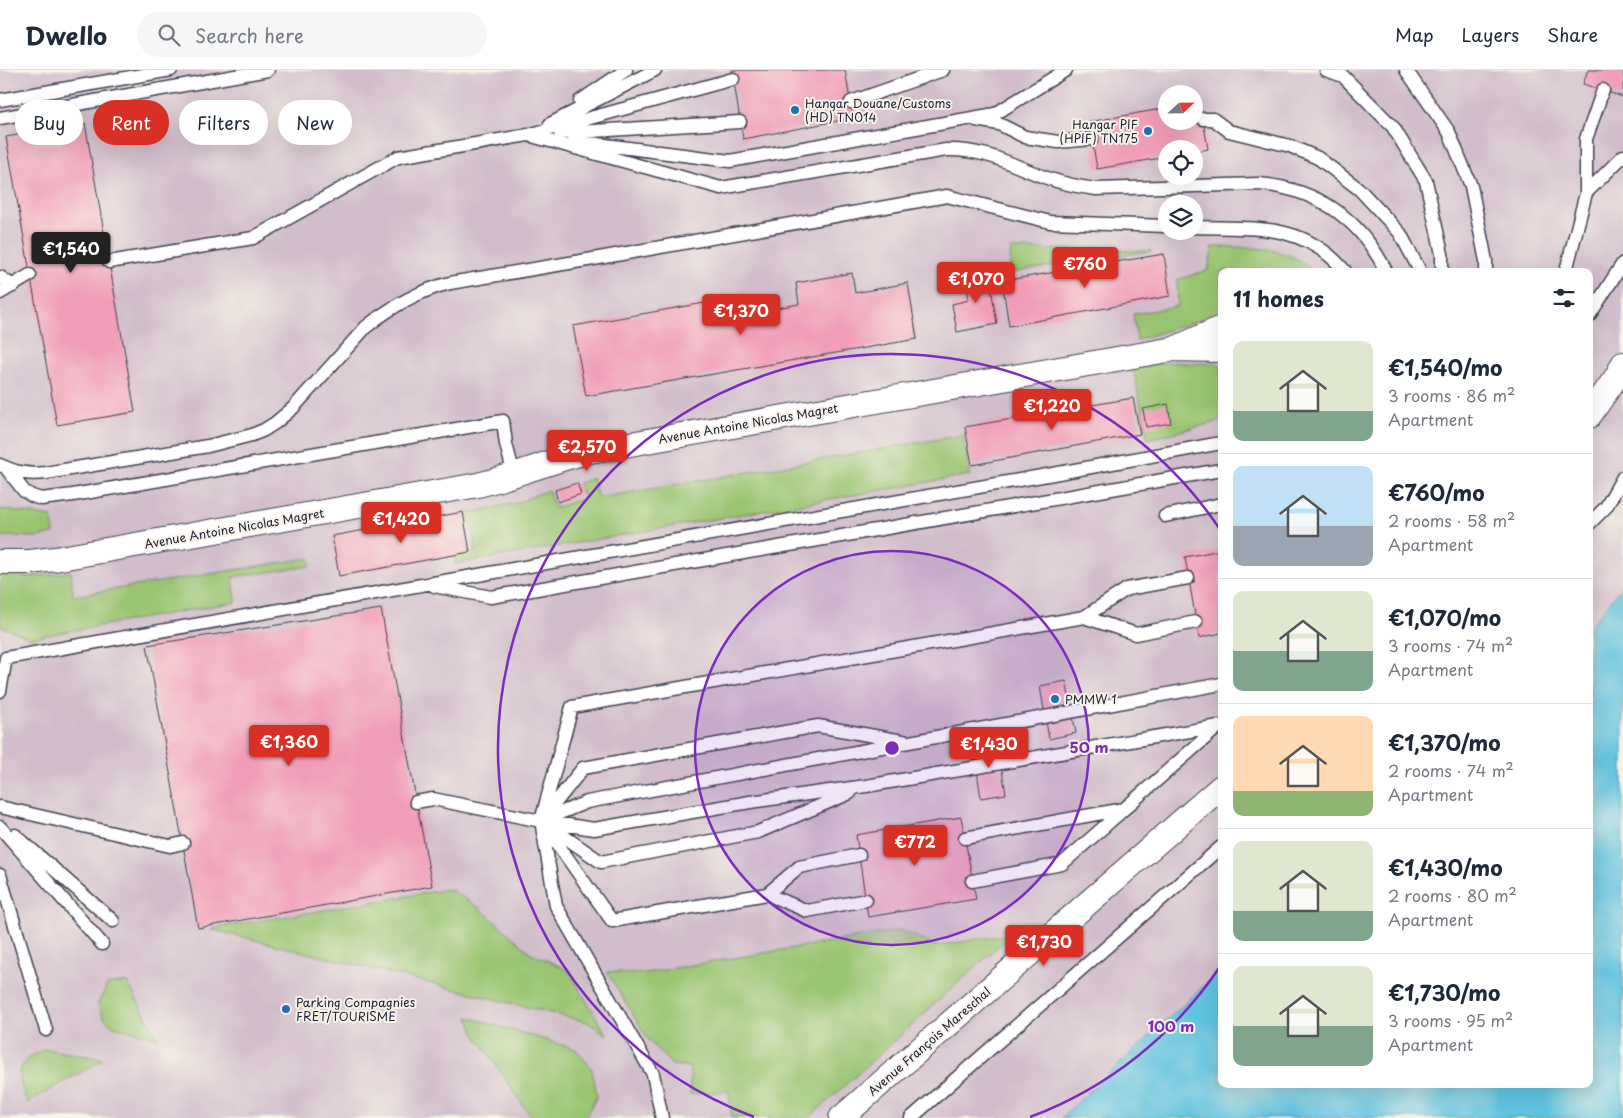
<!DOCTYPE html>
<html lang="en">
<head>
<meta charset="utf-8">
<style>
  :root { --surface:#fff; --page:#f6f6f7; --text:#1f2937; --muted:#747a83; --line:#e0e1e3; --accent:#d93025 }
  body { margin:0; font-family:"Playpen Sans",sans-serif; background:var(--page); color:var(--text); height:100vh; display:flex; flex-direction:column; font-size:19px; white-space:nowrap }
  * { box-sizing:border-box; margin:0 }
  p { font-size:16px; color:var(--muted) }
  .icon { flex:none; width:28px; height:28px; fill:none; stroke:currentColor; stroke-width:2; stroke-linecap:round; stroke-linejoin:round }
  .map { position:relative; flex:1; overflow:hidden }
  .sheet { position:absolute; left:1218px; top:198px; width:375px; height:820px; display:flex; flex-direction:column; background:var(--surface); border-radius:10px; box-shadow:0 5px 20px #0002 }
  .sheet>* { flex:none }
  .guide { position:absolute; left:15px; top:30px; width:475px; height:45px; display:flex; gap:10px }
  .needle { width:32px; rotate:68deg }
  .buttons { position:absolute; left:1158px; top:15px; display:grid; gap:10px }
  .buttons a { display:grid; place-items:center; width:45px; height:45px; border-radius:50%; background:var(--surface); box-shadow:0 5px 20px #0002; font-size:25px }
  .price { position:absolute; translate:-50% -42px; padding:0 11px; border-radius:5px; background:var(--accent); color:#fff; font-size:16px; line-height:32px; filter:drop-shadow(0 1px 2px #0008) }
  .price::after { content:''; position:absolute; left:50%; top:30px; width:15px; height:11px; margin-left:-8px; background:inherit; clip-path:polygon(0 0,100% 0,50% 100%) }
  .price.active { background:#222; color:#fff }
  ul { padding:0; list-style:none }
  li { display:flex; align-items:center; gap:15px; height:125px; padding:0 15px }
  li+li { border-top:1px solid var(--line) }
  li span { display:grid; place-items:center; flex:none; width:140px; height:100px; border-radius:10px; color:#555 }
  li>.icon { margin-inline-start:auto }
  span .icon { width:60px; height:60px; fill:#fffc; stroke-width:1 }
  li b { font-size:21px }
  h2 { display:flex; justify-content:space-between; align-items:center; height:60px; padding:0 15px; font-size:21px }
  .chip { padding:0 18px; border-radius:22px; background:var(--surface); box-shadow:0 5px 20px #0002; font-size:18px; line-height:45px }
  .chip.active { background:var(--accent); color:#fff }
  header { display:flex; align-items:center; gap:30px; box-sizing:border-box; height:70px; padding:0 25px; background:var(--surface); border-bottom:1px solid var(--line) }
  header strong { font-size:24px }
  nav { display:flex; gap:28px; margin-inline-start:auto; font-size:18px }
  .search { width:350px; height:45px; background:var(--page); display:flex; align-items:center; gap:12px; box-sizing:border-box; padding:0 18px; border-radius:28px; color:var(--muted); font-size:19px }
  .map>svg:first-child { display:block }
  .industrial { fill:#d1bdcb; fill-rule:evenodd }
  .green { fill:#99c471; stroke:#5e7356 }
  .water { fill:#61c3df; stroke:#42728d }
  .building { fill:#f19db8 }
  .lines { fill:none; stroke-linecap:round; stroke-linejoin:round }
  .lane-casing { stroke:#403f4f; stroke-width:15 }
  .street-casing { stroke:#403f4f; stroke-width:26 }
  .lane { stroke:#fff; stroke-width:12 }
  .street { stroke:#fff; stroke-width:24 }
  .ring { fill:none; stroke:#7b2cbf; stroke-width:2.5 }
  .poi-dot { fill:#1f6fb2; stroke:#f7f3e8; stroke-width:2 }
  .labels { text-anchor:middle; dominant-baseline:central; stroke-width:4; stroke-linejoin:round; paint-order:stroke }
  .poi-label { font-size:12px; fill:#22223b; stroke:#f7f3e8; text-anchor:start }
  .street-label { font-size:12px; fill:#22223b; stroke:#f7f3e8 }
  .centre { fill:#7b2cbf; stroke:#f7f3e8; stroke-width:2.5 }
  .ring-label { font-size:15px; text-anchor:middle; font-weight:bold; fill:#7b2cbf; stroke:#f7f3e8; stroke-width:4; stroke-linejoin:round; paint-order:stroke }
</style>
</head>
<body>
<header>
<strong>Dwello</strong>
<div class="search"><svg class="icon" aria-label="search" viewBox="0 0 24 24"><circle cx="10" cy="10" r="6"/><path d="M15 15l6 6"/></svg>Search here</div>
<nav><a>Map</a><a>Layers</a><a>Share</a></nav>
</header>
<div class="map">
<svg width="1623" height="1048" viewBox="0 0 1623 1048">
  <rect width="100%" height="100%" fill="#f7f3e8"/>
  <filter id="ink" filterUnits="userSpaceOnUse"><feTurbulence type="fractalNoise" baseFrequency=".02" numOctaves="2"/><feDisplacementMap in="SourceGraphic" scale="10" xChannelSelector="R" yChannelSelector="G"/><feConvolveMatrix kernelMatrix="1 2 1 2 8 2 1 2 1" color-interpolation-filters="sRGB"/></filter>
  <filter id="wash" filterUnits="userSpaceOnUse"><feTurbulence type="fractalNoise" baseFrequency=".0096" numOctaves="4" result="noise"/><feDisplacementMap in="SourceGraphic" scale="20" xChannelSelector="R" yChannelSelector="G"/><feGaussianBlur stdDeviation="1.12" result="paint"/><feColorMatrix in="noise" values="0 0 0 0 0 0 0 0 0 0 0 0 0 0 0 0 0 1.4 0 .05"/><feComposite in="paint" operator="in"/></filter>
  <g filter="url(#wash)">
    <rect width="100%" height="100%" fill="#e9e3c3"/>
    <path class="industrial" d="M0,0H1623V515L1589,558V201H1221V900L1061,1048H0ZM1166,24H1194V51H1166ZM1166,79H1194V106H1166ZM1166,134H1194V161H1166Z"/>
    <path class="green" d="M1213,177C1248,178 1286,174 1312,201H1221V242L1219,244L1137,270L1133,244L1178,236L1177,210L1208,200Z
      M1011,179L1152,181L1009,203Z
      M1164,292L1221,294V351L1148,369L1133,299Z
      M963,365L970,405L455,494L454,487L476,481L469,443L516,433L548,420L555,438L584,428L579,413L593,408L598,428Z
      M0,439L52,447L54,464L38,467L0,466Z
      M309,488L311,496L233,507L236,532L30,568L0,556V505L27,507L71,502L73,526Z
      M449,819L478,837L531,883L568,900L607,965L587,952L210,859Z
      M901,860L935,876L1012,864L809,1048H732L729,1021L690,1024V997L672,995L649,971L607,902L645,903Z
      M127,912L158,968L113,956L104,948L98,934L107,915Z
      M468,947L576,979L592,999L597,1026L585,1047L532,1048L475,964Z
      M45,979L104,989L27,1033L21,1015L19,1000L28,988Z"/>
    <path class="water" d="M1623,515V1048H1061L1221,900V1014H1589V558Z"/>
    <g id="blocks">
      <path class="building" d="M732,0H845L853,48L743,69Z
        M1588,0H1623V27L1583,14Z
        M1200,33L1208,79L1194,82V79H1166V87L1097,99L1089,52L1166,38V51H1194V34Z
        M85,53L135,342L57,355L6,67Z
        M1164,184L1170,226L1009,256L1002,211Z
        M988,199L997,254L957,262L952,234L969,230L965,204Z
        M852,203L855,223L908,213L917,269L586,326L573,256L710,232L713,250L799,234L796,213Z
        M1133,328L1140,364L972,395L965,357Z
        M1168,334L1171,353L1146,357L1143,339Z
        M577,413L581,424L558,432L555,420Z
        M463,442L470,482L339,506L332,466Z
        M1221,480V563L1199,568L1185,487Z
        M381,539L432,816L198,858L147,575Z
        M1066,611L1076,663L1049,669L1040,616Z
        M997,670L1006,724L981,728L973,674Z
        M961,747L976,829L868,847L856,765Z"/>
    </g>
  </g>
  <g filter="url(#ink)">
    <use href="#blocks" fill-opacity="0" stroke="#403f4f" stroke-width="1"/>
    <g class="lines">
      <defs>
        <path id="lane" d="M1326,0L1343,6L1393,57L1426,111L1442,184V201
          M1406,0L1449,62L1471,116L1486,191V201
          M0,30L171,0
          M580,31L626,0
          M851,32L943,0
          M0,48L268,0
          M1203,49H1213L1229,61L1290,76L1318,88L1359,119L1400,163L1420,201
          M976,50L999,54L1025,67L1058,72L1092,69
          M550,54L655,0
          M560,63L740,52
          M528,65L721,118L946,80C989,79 1012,96 1050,109C1065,114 1080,117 1096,119L1259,114C1318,119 1360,149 1386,201
          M574,71L730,91L995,44L1066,0
          M1586,123L1623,86
          M1194,157C1253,159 1302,151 1345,201
          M109,192L253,168L398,87L528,65L733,9
          M1566,201L1586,123V69L1603,20
          M0,207L13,216
          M0,223L30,205
          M1589,246L1623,193
          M0,395C17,403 28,405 46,403L208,376L252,365L264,360L275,353L293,338L366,257C392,236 418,221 450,213L599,188L947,126L1050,152L1166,156
          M6,398L24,421L32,426L41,429L73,425L503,351L506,374L514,405
          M1165,446L1221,434
          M1589,454L1606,437L1623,407
          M434,516L491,527L1221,400
          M1084,547L1136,564L1196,552
          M0,621L6,588L1053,404L1221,373
          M416,732L433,729L541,751L572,637L1084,547L1127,519L1188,508
          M0,737L170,776L183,773
          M543,750L587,732L1221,614
          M541,751L594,759L750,732L866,716L1219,656
          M544,755L612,851L767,824L799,797L859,785
          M549,756L601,792L758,762L850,723
          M0,757L102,874
          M15,765L113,851
          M965,768L1124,739L1218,657
          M0,805L46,960
          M972,811L1062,794L1123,740
          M767,824L807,841L866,830
          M662,1048L653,1004L556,836L541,751L583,698L818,656L908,672
          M911,1048L1221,777"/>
        <path id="street" d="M1221,258L1174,279L1221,280
          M1589,346L1617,306L1623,294
          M0,492H30L55,489L478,415C516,406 552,390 590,381L1174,279
          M841,1048L1221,717"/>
      </defs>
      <use href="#lane" class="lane-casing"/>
      <use href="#street" class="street-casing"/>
      <use href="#lane" class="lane"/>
      <use href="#street" class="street"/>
    </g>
  </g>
  <circle cx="892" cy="678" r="197" fill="#7b2cbf" fill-opacity=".12"/>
  <g class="ring">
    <circle cx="892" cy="678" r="197"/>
    <path d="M1221 895A394 394 0 0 1 1030 1047M754 1047A394 394 0 1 1 1221 461"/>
  </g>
  <g class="poi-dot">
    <circle cx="795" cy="40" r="5"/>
    <circle cx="1148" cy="61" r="5"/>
    <circle cx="1055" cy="629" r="5"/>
    <circle cx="286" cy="939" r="5"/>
  </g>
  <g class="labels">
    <g class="poi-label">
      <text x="805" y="33">Hangar Douane/Customs<tspan x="805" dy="14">(HD) TN014</tspan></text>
      <text x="1138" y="54" text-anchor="end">Hangar PIF<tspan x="1138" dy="14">(HPIF) TN175</tspan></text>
      <text x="1065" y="629">PMMW 1</text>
      <text x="296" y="932">Parking Compagnies<tspan x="296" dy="14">FRET/TOURISME</tspan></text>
    </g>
    <g class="street-label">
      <text transform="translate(748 353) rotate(-10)">Avenue Antoine Nicolas Magret</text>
      <text transform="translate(234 458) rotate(-10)">Avenue Antoine Nicolas Magret</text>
      <text transform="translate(929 971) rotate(-41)">Avenue François Mareschal</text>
    </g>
  </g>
  <circle cx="892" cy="678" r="8" class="centre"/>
  <g class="ring-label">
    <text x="1089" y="683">50 m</text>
    <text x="1171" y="962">100 m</text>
  </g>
</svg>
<div class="buttons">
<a><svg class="needle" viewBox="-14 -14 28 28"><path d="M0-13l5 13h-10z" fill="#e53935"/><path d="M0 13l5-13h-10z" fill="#747a83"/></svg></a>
<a><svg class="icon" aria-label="locate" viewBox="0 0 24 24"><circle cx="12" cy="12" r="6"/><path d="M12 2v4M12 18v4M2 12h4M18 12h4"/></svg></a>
<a><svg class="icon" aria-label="layers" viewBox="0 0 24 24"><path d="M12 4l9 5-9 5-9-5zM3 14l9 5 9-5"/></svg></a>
</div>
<b class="price active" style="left:71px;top:204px">€1,540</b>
<b class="price" style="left:1085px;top:219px">€760</b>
<b class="price" style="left:976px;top:234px">€1,070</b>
<b class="price" style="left:741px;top:266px">€1,370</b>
<b class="price" style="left:1052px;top:361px">€1,220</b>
<b class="price" style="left:587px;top:402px">€2,570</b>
<b class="price" style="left:401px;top:474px">€1,420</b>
<b class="price" style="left:289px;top:697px">€1,360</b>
<b class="price" style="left:989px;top:699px">€1,430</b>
<b class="price" style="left:915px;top:797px">€772</b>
<b class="price" style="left:1044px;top:897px">€1,730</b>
<div class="guide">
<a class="chip">Buy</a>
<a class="chip active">Rent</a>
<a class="chip">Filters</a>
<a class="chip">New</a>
</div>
<section class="sheet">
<h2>11 homes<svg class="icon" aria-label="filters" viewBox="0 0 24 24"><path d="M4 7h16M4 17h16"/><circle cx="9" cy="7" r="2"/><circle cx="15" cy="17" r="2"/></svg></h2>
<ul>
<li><span style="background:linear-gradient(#dfe7d0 70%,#7fa58c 0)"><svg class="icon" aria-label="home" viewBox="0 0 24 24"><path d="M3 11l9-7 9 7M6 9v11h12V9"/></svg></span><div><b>€1,540/mo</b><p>3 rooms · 86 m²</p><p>Apartment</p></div></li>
<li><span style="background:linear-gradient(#bfe0f5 60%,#9aa5b1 0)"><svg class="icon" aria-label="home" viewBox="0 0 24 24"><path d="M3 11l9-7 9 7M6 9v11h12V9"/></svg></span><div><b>€760/mo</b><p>2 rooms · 58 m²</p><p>Apartment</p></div></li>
<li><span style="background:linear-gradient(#dfe7d0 60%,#7fa58c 0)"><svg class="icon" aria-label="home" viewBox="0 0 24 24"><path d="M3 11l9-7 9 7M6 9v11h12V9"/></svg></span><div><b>€1,070/mo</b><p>3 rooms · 74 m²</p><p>Apartment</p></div></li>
<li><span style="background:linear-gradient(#ffd9b3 75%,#8fb573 0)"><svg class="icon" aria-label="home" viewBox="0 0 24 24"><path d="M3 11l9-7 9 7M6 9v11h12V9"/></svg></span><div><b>€1,370/mo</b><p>2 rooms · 74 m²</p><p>Apartment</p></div></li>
<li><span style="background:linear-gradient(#dfe7d0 70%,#7fa58c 0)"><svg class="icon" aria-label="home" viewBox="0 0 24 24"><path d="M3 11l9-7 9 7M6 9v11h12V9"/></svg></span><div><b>€1,430/mo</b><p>2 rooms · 80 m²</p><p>Apartment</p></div></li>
<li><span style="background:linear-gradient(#dfe7d0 60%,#7fa58c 0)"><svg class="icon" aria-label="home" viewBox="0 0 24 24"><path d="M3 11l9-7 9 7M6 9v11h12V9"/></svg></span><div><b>€1,730/mo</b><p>3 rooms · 95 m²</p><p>Apartment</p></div></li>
</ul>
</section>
</div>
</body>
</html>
